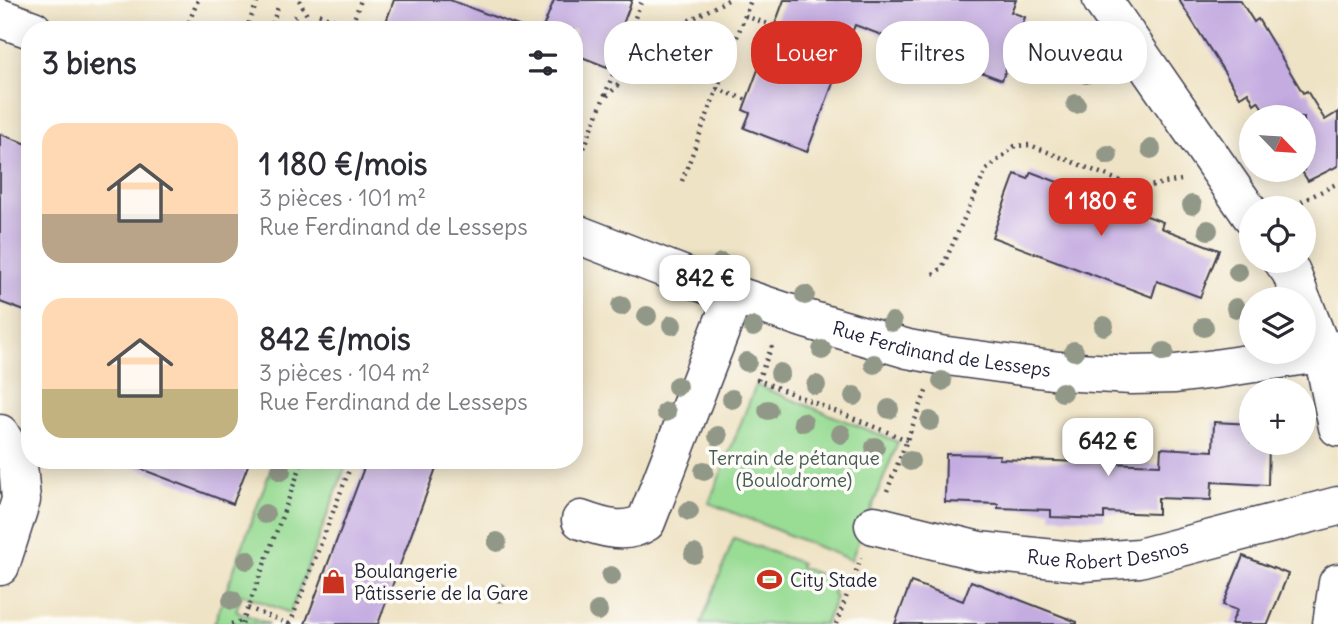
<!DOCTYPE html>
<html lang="fr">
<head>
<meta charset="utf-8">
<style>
  :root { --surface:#fff; --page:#f7f7f7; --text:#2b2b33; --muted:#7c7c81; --accent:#d93025 }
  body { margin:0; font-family:Delius,sans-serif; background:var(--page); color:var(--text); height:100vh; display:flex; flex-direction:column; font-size:26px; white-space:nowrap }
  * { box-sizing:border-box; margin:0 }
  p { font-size:23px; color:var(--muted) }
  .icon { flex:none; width:38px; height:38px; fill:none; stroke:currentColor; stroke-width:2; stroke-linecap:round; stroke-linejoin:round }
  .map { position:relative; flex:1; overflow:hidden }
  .details { position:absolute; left:21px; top:21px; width:562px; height:448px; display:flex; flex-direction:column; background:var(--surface); border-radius:28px; box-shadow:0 4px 18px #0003 }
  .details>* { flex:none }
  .top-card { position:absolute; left:604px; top:21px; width:628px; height:63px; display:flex; gap:14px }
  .needle { width:46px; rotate:115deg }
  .buttons { position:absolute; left:1239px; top:105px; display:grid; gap:14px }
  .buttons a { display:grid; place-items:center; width:77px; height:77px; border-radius:50%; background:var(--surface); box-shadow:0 4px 18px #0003; font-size:35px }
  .price { position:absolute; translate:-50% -60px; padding:0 16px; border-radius:14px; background:#fff; color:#222; font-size:23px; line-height:46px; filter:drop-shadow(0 2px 4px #0008) }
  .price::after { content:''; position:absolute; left:50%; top:42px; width:21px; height:16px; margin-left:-10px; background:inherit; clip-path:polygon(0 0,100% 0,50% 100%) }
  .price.active { background:var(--accent); color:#fff }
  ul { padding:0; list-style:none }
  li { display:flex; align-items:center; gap:21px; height:175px; padding:0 21px }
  li span { display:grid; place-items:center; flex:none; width:196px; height:140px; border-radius:21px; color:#555 }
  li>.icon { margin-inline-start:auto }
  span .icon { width:84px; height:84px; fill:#fffc; stroke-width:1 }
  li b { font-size:30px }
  h2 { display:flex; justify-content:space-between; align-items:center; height:84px; padding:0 21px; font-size:30px }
  .pill { padding:0 24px; border-radius:28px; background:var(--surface); box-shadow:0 4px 18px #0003; font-size:24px; line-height:63px }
  .pill.active { background:var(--accent); color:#fff }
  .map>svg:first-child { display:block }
  .green { fill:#99dc94; stroke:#5e7f68; stroke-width:2 }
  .building { fill:#c4ace1 }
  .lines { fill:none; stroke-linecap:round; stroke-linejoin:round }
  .minor-casing { stroke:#413f50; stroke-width:41 }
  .path { stroke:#413f50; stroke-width:4.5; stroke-dasharray:2 5; stroke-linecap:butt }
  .minor { stroke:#fff; stroke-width:38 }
  .tree { fill:#929888 }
  .labels { text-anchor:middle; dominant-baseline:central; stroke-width:7; stroke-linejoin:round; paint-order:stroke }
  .street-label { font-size:19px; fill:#22223b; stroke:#fdfcf7 }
  .park-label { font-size:19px; fill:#465a56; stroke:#fdfcf7 }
  .poi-label { font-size:19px; fill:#22223b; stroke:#fdfcf7; text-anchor:start }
</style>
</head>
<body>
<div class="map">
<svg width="1338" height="624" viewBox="0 0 1338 624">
  <rect width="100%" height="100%" fill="#fdfcf7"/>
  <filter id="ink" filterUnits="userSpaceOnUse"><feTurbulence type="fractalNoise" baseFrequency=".0143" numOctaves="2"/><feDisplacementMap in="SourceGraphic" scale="14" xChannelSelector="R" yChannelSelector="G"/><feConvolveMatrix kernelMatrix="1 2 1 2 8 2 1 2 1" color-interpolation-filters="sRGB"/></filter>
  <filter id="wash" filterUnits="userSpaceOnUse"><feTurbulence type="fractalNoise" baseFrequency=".00686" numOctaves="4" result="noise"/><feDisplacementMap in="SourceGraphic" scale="28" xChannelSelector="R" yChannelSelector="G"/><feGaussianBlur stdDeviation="1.57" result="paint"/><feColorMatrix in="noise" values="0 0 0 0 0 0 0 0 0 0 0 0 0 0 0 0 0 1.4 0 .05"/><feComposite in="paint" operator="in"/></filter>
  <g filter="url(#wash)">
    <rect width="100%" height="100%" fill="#efe3c5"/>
    <path class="green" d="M756,385L898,442L851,560L709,503Z
      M274,460H348L290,613L242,594L236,611L269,624H214Z
      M734,538L801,563L800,567L839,582L833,595L836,597L825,624H701Z"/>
    <g id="blocks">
      <path class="building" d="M394,0H450L521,27V30H383Z
        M554,0H632L607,67L574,54V30H542Z
        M784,0H1016L1011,12L1025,17L1002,80L855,25L807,152L744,128L750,113L743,110Z
        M1179,0H1240L1254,22L1258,19L1303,93L1307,91L1325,120L1338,112V166L1308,181L1301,170H1304V117H1268L1258,101L1254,104L1248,92L1240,97Z
        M0,134L30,145V313L0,302Z
        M1031,172L1163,222L1161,228L1219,250L1200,297L1157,281L1152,297L992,237L1015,174L1028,179Z
        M1214,422L1251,424V443H1269L1268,485L1212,482L1211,500L1158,498V514L1104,512V519L1051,517V510L998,508V504L945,502L946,454L1000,455L999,459L1160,465L1161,448L1213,451Z
        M126,460H250L233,504L125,463Z
        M367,460H439L378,624H305Z
        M1243,556L1288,574L1268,624H1231L1237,610L1223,605Z
        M971,581L1077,622V624H895L911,582L963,601Z"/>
    </g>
  </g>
  <g filter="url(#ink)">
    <use href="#blocks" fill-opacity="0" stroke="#413f50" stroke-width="2"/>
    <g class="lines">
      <defs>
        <g id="minor">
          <path d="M1102,0L1251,215"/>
          <path d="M0,18L33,30"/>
          <path id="s1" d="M574,233L734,295L806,319L908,349L940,355L1059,371L1132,375L1175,374L1215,369L1338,350"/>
          <path d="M1283,261L1291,272L1301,299"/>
          <path d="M1304,305L1323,354L1338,427"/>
          <path d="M0,434L18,464L21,500L0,566"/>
          <path d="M581,520C603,528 626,535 646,522L734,295"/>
          <path id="s2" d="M874,525L979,551L1083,562L1139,558L1338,506"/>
          <path d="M1332,624L1338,583"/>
        </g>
      </defs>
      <use href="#minor" class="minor-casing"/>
      <path class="path" d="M299,0L309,19L305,30
        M319,14L334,20
        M745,16L774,26
        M316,21L318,30
        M189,22L198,0
        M246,30L258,0
        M270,30L278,7
        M289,30L296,14
        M350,30L361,0
        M717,89L747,100
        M607,96L627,76L645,64L666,39L688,21L728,0
        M574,174L642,0
        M682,181L751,0
        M1289,208L1338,183
        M933,274L942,268L986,170L1015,146L1030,145L1138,188L1181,180
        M772,346L758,380L907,440
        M887,491L927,389
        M248,608L289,624
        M231,624L242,621
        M242,624L303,460
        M290,624L353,460
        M836,624L861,558"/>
      <use href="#minor" class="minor"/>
    </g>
    <g class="tree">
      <circle cx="1086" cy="74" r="10"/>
      <circle cx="1076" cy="104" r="10"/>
      <circle cx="1151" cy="149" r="10"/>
      <circle cx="1108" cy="155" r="10"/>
      <circle cx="1192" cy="205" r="10"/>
      <circle cx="1208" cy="230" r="10"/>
      <circle cx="721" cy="263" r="10"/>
      <circle cx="1238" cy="272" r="10"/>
      <circle cx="805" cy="295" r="10"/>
      <circle cx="621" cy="306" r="10"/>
      <circle cx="1236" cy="308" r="10"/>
      <circle cx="647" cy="316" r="10"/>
      <circle cx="892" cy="322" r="10"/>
      <circle cx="672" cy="325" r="10"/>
      <circle cx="1104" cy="326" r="10"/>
      <circle cx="753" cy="327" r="10"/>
      <circle cx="1204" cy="327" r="10"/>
      <circle cx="822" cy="350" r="10"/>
      <circle cx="1074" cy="351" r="10"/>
      <circle cx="1164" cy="352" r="10"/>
      <circle cx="747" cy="362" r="10"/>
      <circle cx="874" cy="364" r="10"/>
      <circle cx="780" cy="373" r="10"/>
      <circle cx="942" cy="381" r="10"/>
      <circle cx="816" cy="385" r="10"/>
      <circle cx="677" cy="386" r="10"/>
      <circle cx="1062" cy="392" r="10"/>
      <circle cx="854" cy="396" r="10"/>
      <circle cx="732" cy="399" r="10"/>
      <circle cx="889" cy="409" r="10"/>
      <circle cx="768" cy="410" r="10"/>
      <circle cx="666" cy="412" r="10"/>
      <circle cx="930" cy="421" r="10"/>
      <circle cx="803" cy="422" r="10"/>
      <circle cx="841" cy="434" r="10"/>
      <circle cx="718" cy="436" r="10"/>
      <circle cx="875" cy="447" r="10"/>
      <circle cx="910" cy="461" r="10"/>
      <circle cx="281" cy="471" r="10"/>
      <circle cx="704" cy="471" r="10"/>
      <circle cx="689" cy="511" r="10"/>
      <circle cx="265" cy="514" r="10"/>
      <circle cx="497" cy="542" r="10"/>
      <circle cx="694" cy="554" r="10"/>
      <circle cx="247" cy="560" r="10"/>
      <circle cx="611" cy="576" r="10"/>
      <circle cx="500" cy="593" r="10"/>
      <circle cx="232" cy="600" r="10"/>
      <circle cx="598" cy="611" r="10"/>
    </g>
  </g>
  <defs>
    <symbol id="stadium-bare" viewBox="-9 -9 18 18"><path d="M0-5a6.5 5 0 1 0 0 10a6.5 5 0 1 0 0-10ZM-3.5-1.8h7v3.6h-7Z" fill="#c8321e" stroke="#fdfcf7" stroke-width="2.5" paint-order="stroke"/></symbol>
    <symbol id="shop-bare" viewBox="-9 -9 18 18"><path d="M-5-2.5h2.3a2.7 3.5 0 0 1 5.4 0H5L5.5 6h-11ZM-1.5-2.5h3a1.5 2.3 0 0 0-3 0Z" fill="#c8321e" stroke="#fdfcf7" stroke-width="2.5" paint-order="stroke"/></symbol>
  </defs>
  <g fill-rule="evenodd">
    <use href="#stadium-bare" x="752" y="562" width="35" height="35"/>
    <use href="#shop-bare" x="316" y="564" width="35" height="35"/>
  </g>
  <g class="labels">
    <g class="street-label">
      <text stroke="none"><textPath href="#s1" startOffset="387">Rue Ferdinand de Lesseps</textPath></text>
      <text stroke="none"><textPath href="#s2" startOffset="238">Rue Robert Desnos</textPath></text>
    </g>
    <g class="park-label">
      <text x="794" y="458">Terrain de pétanque<tspan x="794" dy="22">(Boulodrome)</tspan></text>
    </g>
    <g class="poi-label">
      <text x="354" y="571">Boulangerie<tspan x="354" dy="22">Pâtisserie de la Gare</tspan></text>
      <text x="790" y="580">City Stade</text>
    </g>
  </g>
</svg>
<div class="buttons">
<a><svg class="needle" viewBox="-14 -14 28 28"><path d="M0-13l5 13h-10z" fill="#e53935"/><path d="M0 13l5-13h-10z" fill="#7c7c81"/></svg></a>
<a><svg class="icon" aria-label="locate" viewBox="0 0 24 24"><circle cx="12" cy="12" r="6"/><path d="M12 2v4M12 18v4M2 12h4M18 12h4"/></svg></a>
<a><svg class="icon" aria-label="layers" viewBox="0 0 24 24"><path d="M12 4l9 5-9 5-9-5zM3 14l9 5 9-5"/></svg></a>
<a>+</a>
</div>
<b class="price active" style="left:1101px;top:238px">1 180 €</b>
<b class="price" style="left:705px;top:315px">842 €</b>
<b class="price" style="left:1108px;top:478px">642 €</b>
<div class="top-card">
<a class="pill">Acheter</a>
<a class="pill active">Louer</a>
<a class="pill">Filtres</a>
<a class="pill">Nouveau</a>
</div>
<section class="details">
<h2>3 biens<svg class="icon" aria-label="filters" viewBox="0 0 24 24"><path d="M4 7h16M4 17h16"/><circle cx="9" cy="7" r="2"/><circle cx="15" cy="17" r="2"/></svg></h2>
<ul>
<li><span style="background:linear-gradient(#ffd9b3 65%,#b9a48a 0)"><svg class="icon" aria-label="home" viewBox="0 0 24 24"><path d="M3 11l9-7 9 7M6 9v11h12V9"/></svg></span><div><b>1 180 €/mois</b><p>3 pièces · 101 m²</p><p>Rue Ferdinand de Lesseps</p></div></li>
<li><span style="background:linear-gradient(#ffd9b3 65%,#c2b280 0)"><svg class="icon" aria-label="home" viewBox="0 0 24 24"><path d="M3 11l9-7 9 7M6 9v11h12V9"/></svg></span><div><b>842 €/mois</b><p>3 pièces · 104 m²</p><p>Rue Ferdinand de Lesseps</p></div></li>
</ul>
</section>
</div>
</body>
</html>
